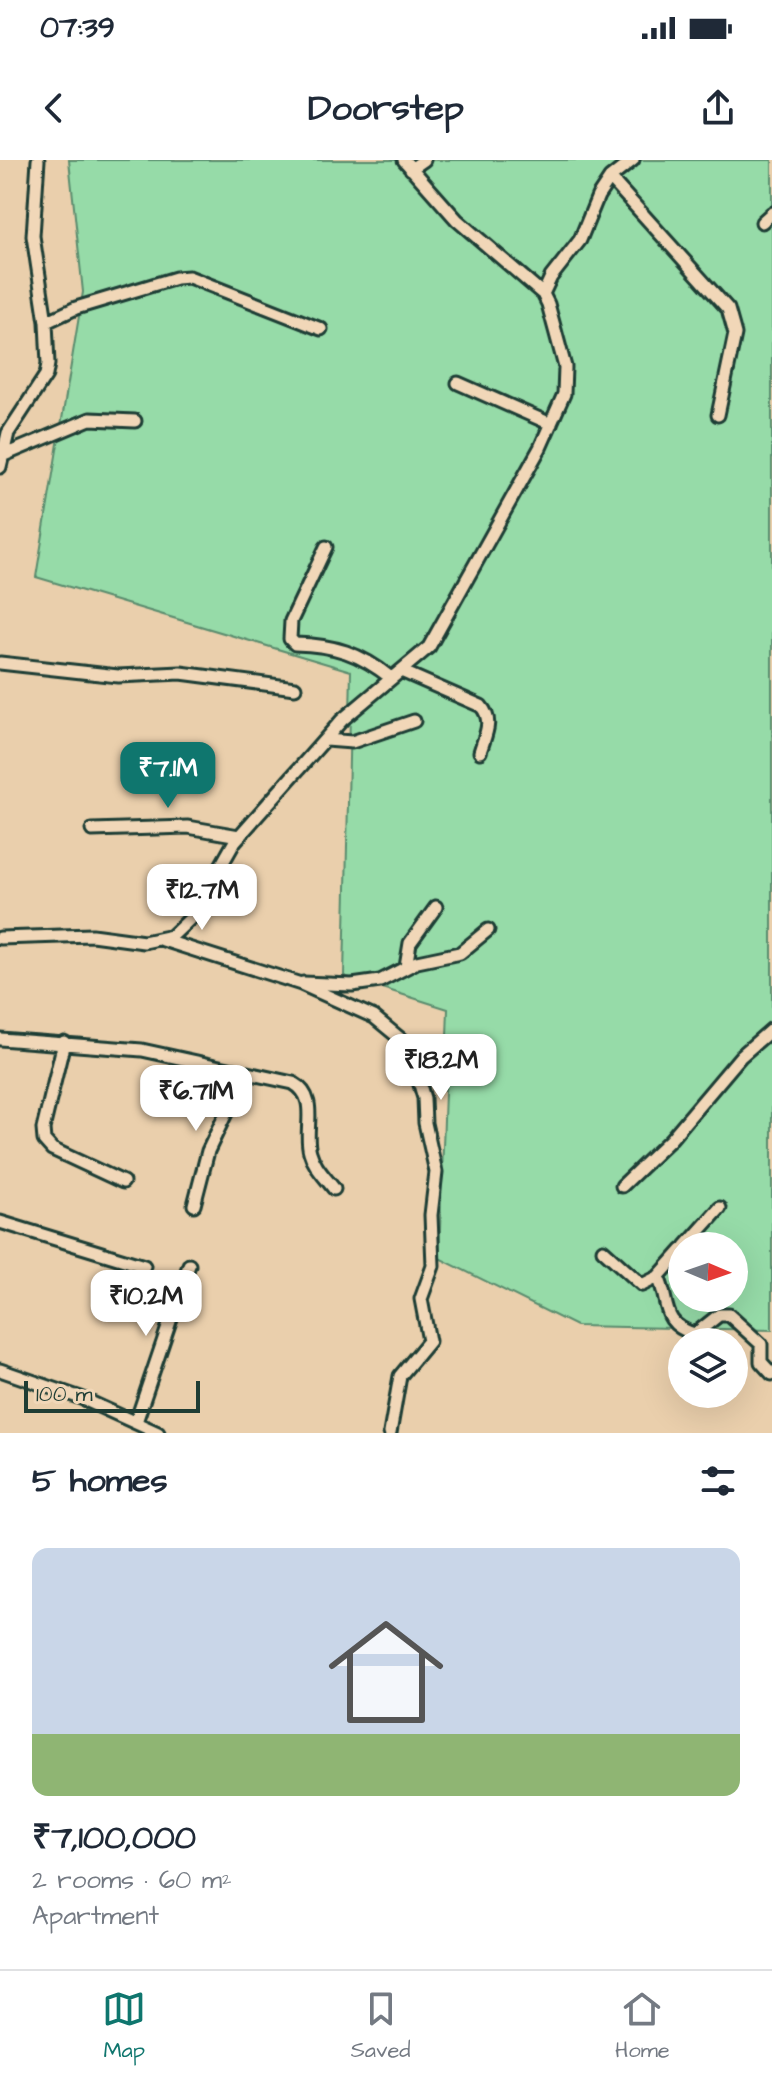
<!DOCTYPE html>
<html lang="en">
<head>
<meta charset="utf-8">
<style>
  :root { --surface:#fff; --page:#f2f2f3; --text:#1f2937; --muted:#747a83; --line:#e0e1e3; --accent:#0f766e }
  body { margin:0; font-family:"Architects Daughter",sans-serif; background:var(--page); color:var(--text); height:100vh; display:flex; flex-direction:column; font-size:30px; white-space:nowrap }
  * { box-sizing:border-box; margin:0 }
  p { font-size:26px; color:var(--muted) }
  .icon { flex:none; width:44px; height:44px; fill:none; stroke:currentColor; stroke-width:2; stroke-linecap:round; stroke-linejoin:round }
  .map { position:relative; height:1273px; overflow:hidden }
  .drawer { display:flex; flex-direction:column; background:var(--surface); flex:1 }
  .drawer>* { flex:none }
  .needle { width:52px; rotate:92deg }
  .tools { position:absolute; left:668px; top:1072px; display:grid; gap:16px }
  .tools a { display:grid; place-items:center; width:80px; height:80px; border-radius:50%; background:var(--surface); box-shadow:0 8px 32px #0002; font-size:40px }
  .scale { position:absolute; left:24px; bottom:20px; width:176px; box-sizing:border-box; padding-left:8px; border:4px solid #1f3d34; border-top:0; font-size:22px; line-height:28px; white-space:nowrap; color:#1f3d34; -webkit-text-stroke:6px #f1d7b8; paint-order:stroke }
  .price { position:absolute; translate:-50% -68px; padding:0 18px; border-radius:16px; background:#fff; color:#222; font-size:26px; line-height:52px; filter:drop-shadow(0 2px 4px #0008) }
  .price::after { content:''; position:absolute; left:50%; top:48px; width:24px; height:18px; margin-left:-12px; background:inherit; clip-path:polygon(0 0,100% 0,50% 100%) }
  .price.active { background:var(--accent); color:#fff }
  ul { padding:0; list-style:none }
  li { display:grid; align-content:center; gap:16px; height:424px; padding:0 32px }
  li+li { border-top:2px solid var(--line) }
  li span { display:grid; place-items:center; height:248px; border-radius:16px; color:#555 }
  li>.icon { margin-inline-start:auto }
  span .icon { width:144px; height:144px; fill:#fffc; stroke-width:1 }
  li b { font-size:34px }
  h2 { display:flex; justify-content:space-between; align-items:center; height:96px; padding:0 32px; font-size:34px }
  .status { display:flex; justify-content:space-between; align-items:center; height:56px; padding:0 40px; background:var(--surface); direction:ltr }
  .status svg { height:22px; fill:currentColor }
  header { display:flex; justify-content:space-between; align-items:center; height:104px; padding:0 32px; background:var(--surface); font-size:36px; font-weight:700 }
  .dock { display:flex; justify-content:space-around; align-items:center; height:112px; border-top:2px solid var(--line); background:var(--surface); font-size:22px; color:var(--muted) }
  .dock a { display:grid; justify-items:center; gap:4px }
  .dock .active { color:var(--accent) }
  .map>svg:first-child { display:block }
  .green { fill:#96dba8; stroke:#5a8c6e; stroke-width:2; fill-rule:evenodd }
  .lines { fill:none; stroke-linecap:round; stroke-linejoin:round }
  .minor-casing { stroke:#1f3d34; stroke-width:17 }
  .minor { stroke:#f1d7b8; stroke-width:11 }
</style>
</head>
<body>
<div class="status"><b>07:39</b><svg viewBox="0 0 49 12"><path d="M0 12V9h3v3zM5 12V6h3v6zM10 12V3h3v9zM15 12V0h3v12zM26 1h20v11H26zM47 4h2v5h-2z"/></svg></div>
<header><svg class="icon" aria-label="back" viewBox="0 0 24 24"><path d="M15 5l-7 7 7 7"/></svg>Doorstep<svg class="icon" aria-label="share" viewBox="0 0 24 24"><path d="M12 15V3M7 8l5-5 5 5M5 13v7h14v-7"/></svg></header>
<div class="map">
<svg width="772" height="1273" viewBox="0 0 772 1273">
  <rect width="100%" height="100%" fill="#eacfac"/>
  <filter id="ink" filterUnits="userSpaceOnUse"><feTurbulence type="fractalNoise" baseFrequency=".0125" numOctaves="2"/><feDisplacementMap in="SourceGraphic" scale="16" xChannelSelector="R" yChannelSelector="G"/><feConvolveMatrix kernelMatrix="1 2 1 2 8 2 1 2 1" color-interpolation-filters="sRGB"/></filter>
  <g filter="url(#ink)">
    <path class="green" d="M69,0H772V1170L576,1166L439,1098L448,849L344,816L351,511L36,417L83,132ZM682,1086H734V1138H682Z"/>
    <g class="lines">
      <defs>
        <path id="minor" d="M411,9L424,0
          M610,18L728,149L735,174L718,255
          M762,62L772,53
          M543,134L551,117L580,80L598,36L610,18L633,0
          M46,162L76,148L176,118L189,117L321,169
          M458,223L551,264
          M2,296L90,259L135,261
          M0,307L8,273L46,215L48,204L46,162L33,76L38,0
          M326,387L291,461L290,479L295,484C334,485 360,493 391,518
          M0,503L118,516L181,513L295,528
          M401,511L481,546C494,561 485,575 480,592
          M326,580L352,582L414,561
          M92,670L188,667L239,676
          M0,778L92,775L144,782L172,776L192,757L235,681L342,560L429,487L540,288L564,234L565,207L548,144L543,134L457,60L404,0
          M163,780L301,824L374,857L408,885L424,938L425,963L436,1012L431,1055L433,1106L421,1139L429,1181L400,1216L390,1273
          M406,807L410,783L436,747
          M303,823L352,825L380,821L417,802L460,793L488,770
          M0,879L142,890L293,923C320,938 303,969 310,992C314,1007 325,1017 334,1029
          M64,882L43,969L44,980L52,989L123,1022
          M622,1026L670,980L741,896L772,869
          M194,1045L208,991L228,949L235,910
          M0,1062L144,1106
          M686,1086L720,1048
          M603,1090L642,1125L658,1117L682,1090
          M658,1117C670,1140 659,1164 695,1174L719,1155H729L761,1184V1202L772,1214
          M0,1210L81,1238L158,1273
          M136,1262L189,1105"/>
      </defs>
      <use href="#minor" class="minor-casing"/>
      <use href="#minor" class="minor"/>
    </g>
  </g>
</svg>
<div class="tools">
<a><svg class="needle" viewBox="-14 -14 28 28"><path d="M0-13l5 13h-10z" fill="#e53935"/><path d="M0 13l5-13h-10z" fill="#747a83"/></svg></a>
<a><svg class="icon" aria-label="layers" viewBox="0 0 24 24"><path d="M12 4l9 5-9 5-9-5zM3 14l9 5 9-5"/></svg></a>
</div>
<div class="scale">100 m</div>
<b class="price active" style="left:168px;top:650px">₹7.1M</b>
<b class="price" style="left:202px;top:772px">₹12.7M</b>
<b class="price" style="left:441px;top:942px">₹18.2M</b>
<b class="price" style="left:196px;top:973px">₹6.71M</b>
<b class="price" style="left:146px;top:1178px">₹10.2M</b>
</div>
<section class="drawer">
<h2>5 homes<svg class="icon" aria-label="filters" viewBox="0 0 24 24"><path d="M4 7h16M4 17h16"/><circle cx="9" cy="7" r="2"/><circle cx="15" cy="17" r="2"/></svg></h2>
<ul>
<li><span style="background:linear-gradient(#c9d6e8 75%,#8fb573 0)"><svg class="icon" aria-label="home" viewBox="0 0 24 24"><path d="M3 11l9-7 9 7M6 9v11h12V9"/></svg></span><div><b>₹7,100,000</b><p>2 rooms · 60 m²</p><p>Apartment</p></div></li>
</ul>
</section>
<nav class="dock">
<a class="active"><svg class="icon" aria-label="map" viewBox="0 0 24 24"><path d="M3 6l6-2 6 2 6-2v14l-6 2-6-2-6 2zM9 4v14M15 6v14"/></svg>Map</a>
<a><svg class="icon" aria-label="saved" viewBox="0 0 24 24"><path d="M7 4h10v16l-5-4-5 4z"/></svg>Saved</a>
<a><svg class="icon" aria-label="home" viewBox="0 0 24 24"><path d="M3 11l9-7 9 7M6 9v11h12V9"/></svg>Home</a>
</nav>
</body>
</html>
